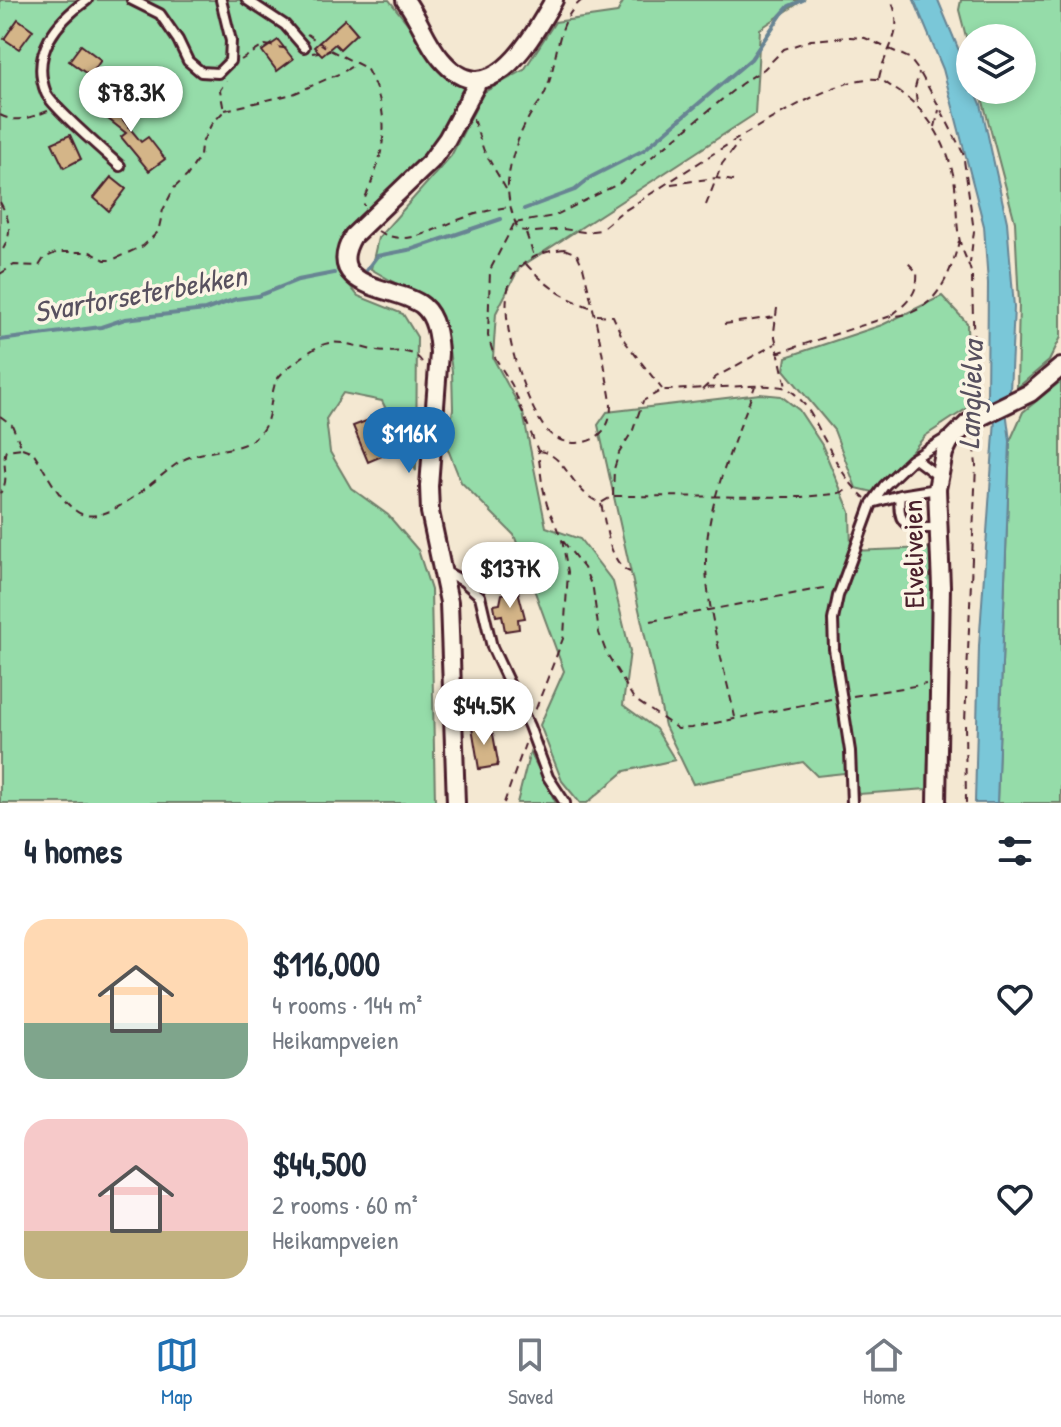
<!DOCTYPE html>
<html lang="en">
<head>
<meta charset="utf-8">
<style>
  :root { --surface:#fff; --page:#f2f2f3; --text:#1f2937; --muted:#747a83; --line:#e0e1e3; --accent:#1f6fb2 }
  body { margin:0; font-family:"Patrick Hand",sans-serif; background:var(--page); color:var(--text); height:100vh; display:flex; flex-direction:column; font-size:30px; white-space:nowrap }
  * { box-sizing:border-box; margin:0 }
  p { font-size:26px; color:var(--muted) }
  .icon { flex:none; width:44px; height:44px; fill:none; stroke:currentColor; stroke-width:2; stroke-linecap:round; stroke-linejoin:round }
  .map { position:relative; height:803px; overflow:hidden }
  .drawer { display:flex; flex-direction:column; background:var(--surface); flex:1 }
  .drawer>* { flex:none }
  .buttons { position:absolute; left:956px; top:24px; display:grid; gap:16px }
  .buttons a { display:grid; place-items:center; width:80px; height:80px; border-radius:50%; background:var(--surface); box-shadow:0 4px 12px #0003; font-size:40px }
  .price { position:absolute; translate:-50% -68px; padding:0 18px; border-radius:28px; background:#fff; color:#222; font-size:26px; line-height:52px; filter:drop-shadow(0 2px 4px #0008) }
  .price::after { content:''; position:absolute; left:50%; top:48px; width:24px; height:18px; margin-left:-12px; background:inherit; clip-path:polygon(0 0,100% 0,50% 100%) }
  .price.active { background:var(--accent); color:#fff }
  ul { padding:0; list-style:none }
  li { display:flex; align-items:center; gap:24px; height:200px; padding:0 24px }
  li span { display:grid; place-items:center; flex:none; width:224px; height:160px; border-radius:24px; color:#555 }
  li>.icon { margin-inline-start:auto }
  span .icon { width:96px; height:96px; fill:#fffc; stroke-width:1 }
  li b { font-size:34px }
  h2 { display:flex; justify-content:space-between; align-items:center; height:96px; padding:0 24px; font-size:34px }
  .dock { display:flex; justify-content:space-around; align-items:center; height:112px; border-top:2px solid var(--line); background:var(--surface); font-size:22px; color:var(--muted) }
  .dock a { display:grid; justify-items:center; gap:4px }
  .dock .active { color:var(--accent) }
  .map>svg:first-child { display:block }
  .green { fill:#95dca9; stroke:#707e6a; stroke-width:2 }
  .water { fill:#7ac7d8; stroke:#678493; stroke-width:2 }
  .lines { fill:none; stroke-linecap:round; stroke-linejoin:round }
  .stream { stroke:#678493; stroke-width:4 }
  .building { fill:#d4b588; stroke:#4a1f2b; stroke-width:2 }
  .service-casing { stroke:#4a1f2b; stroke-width:14 }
  .minor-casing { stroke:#4a1f2b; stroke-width:22 }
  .path { stroke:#4a1f2b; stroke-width:2; stroke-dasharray:8 6; stroke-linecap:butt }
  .service { stroke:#fcf5e5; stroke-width:8 }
  .minor { stroke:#fcf5e5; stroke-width:16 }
  .labels { text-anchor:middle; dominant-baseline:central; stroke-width:7; stroke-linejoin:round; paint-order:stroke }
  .street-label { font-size:28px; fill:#4a1f2b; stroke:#fcf5e5 }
  .water-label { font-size:30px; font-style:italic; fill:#58515f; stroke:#fcf5e5 }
</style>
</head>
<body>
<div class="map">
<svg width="1061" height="803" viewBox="0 0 1061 803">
  <rect width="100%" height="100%" fill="#f4e8d2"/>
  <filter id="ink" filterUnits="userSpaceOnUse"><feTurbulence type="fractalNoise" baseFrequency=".0125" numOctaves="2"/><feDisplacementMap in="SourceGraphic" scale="16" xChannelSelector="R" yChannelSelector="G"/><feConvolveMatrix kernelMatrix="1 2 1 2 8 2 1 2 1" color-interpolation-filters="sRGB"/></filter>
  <g filter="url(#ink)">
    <path class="green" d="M0,0H389L449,76L468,87L424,162L339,248L337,270L358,296L403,314L417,337L416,471L382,401L343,393L326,419L330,452L351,488L388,515L418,550L431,590L435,803H0Z
      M624,0H803L760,29L755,114L519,268L496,313L493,358L523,413L546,527L580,539L613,582L630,651L623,705L656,729L675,760L625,771L587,803H580L562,781L540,725L564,671L514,535L461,482L447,447L453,409L452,371L446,329L431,304L371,269L378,238L451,156L484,92L524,70L555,22L617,13Z
      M961,0H1061V337L1049,361L1017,388L1019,304L1015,222L980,90H1022V38H970V52L959,10Z
      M942,296L967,323L969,407L925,436L884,484L873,492L856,488L834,430L784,370L786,357L882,325Z
      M1061,381V803H997L1010,441L1023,412Z
      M760,394L781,396L799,410L822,445L850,512L851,551L929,548L934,563L927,789L859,794L844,773L817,776L803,762L693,784L665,726L598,425L607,412Z
      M530,752L556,803H517Z"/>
    <path class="water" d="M914,0H938L970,77V90H975L981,104L1007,222L1014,307L1010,391L1004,395L1010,441L997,803H975L979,646L995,419L993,402L987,400L988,283L984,226L943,69Z"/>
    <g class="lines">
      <path class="stream" d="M524,209L575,190L591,177L644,150L751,59L781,15L789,6L803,0
        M365,272L377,256L413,249L501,219
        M0,340L101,327L125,319L205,310L236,299L258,296L298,280L334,273"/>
    </g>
    <path class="building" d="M18,19L33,30L19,49L4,39Z
      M345,19L357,33L340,49L335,44L322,55L314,47Z
      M278,40L293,59L277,71L262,51Z
      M81,45L101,60L90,76L69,61Z
      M110,95L130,111L123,120L141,142L148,137L165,159L149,171L121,137L126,133L98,111Z
      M70,135L81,159L64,168L52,143Z
      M111,177L126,189L109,211L94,198Z
      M374,418L382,438L390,435L396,450L368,462L353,426Z
      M518,591L525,618L518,619L519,629L505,631L502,615L496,616L494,605L500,604L502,594Z
      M480,720L483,736L493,734L498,762L497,766L479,769L471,721Z"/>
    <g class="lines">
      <defs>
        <path id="service" d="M87,0C57,21 30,53 46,93C51,106 106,153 120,166
          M132,0L160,14L178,40L188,61L201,72L218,73L230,61L231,41L221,0
          M247,0L285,25L304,47
          M914,458L938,476
          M900,495C896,528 909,528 938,528
          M872,503L900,495L937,489
          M444,571L463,581L480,596L492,647L529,726L548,777L565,803
          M852,803L850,751L834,649L833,620L838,596L872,503L884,486L911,460L950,436"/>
        <path id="minor" d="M405,0C419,18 426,42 441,59C490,118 532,37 554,0
          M456,803L449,602L430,512L429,486L439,353C438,337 436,317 423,306C400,286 321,291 353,236L431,161L447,139L479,80
          M937,803L941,586L937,489L944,453L950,441L968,423L1030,393L1061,367"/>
      </defs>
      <use href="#service" class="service-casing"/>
      <use href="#minor" class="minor-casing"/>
      <path class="path" d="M582,0C553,23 559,67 543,97C539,104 533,110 529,117C520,133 513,151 510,169C505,191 510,209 518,230L535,232L563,229L584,232L600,230L619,214C669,184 826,72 877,79C883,80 889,85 893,88C924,106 943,136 952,170C958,192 955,215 959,237C961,251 970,263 972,277L975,403
        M606,0H625
        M307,34L330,50L366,68C393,116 386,152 364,200V206
        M312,53L330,50
        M241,60L265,45L290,49
        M879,78C885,47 906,34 891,0
        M917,102L915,88L919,73
        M225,110L293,94L343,72L357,63
        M0,115C17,124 31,117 48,111
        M473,119L484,151L506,189
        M935,127L939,110
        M671,184L716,178L733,181
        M0,202C11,222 13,235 0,254
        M706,205L722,164L739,142
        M515,223L554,216L620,183L741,84L764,69L784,49L811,40L850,37L865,38L909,58L919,71L940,108L963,153L974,231L970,263
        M514,224L490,270L488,336L494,356L512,385L538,451L542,483L547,505L562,540L568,572L564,636L535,711
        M378,231C406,248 431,230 458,220C475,214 491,209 509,207
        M526,233L534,256
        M564,249L577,254L583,267C592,302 600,338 606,374C608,388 613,401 610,416C604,447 562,452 544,427C523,397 497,318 510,282C519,260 542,251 564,249Z
        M526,264C546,286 565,299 593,308
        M0,274L14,265L39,266L44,258L58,252H90L105,260H112L143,246L158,232L163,210L174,188L187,176L200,156L201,145L211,125L224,111L220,90L226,81
        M777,308L774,332L786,387
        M597,315L613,316L623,339L662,389
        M892,315C907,303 919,293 917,272L906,261
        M724,324L775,317
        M777,353L891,316C933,316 950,278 959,241
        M702,390L716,377L775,344
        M0,416L12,425L22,448L6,450C1,465 11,480 0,493
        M22,448L33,452C46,471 57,497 76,511C105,532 158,475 181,461C205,447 243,454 260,433C271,420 270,402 274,387C276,377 285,370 293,364C331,334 332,341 377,351C394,354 411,346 422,362
        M539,451C567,454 571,493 601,503L613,496L801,497L836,494L851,489
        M613,496L614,469L619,453L633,430L643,401L662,390C684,390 772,382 786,388C803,396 815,421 823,437C835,459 845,481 865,498
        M601,504C606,524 609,564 630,572
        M563,541L584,568L593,589L599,633L606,652L634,699L678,729L691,728L831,699
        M651,621L829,587
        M853,696L926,684
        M735,717C725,672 707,610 706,565C705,503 735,443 755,386
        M504,803L525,744
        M966,803L965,722L976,465L973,439"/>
      <use href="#service" class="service"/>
      <use href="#minor" class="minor"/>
    </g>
  </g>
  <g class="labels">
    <g class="street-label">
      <text transform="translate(913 554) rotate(-91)">Elveliveien</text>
    </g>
    <g class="water-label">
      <text transform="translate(140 293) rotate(-10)">Svartorseterbekken</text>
      <text transform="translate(970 395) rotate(-88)">Langlielva</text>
    </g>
  </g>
</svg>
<div class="buttons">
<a><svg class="icon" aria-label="layers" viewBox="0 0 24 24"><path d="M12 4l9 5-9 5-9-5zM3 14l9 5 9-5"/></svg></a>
</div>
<b class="price" style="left:131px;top:134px">$78.3K</b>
<b class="price active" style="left:409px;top:475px">$116K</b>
<b class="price" style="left:510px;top:610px">$137K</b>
<b class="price" style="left:484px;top:747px">$44.5K</b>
</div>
<section class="drawer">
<h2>4 homes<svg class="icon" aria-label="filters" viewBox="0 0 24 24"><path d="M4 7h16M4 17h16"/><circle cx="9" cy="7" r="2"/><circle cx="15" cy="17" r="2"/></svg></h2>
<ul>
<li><span style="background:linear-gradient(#ffd9b3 65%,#7fa58c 0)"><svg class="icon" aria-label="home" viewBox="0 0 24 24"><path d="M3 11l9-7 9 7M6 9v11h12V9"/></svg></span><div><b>$116,000</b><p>4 rooms · 144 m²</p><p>Heikampveien</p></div><svg class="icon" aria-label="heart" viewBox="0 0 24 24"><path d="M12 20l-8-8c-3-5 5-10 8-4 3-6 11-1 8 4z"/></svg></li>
<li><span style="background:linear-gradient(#f6c9c9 70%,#c2b280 0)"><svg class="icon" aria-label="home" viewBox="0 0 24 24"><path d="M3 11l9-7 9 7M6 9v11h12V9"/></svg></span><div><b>$44,500</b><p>2 rooms · 60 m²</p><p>Heikampveien</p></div><svg class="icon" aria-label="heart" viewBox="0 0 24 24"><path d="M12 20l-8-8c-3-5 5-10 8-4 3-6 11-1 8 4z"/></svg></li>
</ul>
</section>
<nav class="dock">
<a class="active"><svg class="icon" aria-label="map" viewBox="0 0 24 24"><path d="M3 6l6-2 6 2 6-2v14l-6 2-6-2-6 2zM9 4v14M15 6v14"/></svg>Map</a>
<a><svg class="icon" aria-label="saved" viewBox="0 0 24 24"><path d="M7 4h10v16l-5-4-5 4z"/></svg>Saved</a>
<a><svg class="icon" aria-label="home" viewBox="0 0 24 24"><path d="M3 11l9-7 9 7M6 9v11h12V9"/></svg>Home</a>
</nav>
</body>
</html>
